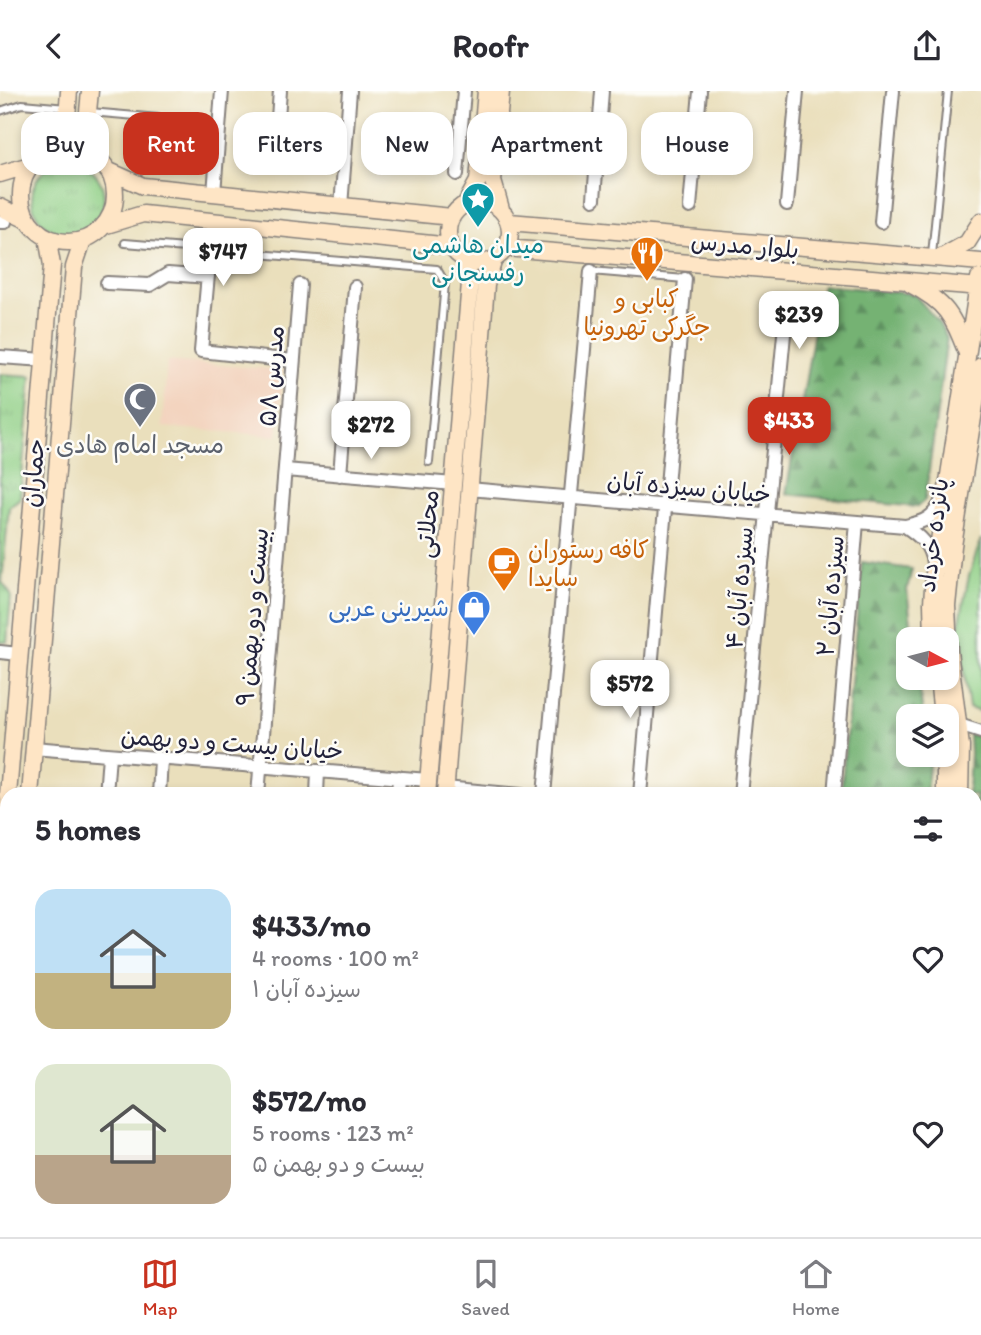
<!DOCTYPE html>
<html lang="en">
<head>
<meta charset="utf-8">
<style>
  :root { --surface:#fff; --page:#f7f7f7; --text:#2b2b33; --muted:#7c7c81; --line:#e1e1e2; --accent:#c8321e }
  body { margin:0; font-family:Itim,"Playpen Sans Arabic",sans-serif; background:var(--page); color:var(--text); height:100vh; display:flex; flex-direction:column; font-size:26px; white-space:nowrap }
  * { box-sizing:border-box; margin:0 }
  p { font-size:23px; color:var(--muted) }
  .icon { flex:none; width:38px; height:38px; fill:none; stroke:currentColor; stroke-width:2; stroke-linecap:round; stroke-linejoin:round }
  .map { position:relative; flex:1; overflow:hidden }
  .drawer { position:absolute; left:0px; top:696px; width:982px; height:450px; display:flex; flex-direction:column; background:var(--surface); border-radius:21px 21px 0 0; box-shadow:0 4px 10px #0003 }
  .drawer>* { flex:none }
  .banner { position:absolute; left:21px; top:21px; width:940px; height:63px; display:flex; gap:14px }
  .needle { width:46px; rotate:97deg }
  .fabs { position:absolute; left:896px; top:536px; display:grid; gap:14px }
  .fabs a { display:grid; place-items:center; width:63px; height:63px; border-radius:14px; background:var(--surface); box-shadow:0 4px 10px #0003; font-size:35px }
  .price { position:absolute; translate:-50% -60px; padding:0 16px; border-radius:14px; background:#fff; color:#222; font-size:23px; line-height:46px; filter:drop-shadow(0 2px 4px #0008) }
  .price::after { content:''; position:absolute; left:50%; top:42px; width:21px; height:16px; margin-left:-10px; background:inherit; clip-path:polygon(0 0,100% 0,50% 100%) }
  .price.current { background:var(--accent); color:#fff }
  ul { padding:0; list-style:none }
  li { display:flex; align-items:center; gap:21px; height:175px; padding:0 35px }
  li span { display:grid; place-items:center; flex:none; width:196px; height:140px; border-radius:21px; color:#555 }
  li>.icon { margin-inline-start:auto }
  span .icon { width:84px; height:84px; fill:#fffc; stroke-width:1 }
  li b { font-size:30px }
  h2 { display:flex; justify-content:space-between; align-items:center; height:84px; padding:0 35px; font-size:30px }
  .tag { padding:0 24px; border-radius:21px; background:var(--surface); box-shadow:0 4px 10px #0003; font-size:24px; line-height:63px }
  .tag.current { background:var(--accent); color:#fff }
  header { display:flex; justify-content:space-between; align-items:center; height:91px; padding:0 35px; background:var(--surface); font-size:32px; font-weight:800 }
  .dock { display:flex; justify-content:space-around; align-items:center; height:98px; border-top:2px solid var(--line); background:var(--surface); font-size:19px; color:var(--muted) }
  .dock a { display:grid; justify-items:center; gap:4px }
  .dock .current { color:var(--accent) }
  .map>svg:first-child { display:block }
  .built { fill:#f3d4bf }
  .grass { fill:url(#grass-tufts); stroke:#597860; stroke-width:2 }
  .forest { fill:url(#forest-firs); stroke:#4b6a57; stroke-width:2 }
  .garden { fill:#90cf86; stroke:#597860; stroke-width:2 }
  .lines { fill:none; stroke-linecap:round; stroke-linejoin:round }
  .lane-casing { stroke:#86807c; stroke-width:10 }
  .street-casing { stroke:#86807c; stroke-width:16 }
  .secondary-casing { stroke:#86807c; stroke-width:19 }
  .primary-casing { stroke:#86807c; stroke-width:21 }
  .lane { stroke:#fff; stroke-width:6 }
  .street { stroke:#fff; stroke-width:12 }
  .secondary { stroke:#fee5c5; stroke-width:16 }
  .primary { stroke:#fcbd6f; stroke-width:18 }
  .labels { text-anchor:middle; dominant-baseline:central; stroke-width:5; stroke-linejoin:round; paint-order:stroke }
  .culture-label { font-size:24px; fill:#0d838f; stroke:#fdfcf7 }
  .street-label { font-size:24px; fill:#22223b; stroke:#fdfcf7 }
  .food-label { font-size:24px; fill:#c56008; stroke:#fdfcf7 }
  .worship-label { font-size:24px; fill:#5b616d; stroke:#fdfcf7 }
  .shop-label { font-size:24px; fill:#366cbe; stroke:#fdfcf7; text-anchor:end }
</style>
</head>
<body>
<header><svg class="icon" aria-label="back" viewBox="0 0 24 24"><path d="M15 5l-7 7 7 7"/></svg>Roofr<svg class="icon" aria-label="share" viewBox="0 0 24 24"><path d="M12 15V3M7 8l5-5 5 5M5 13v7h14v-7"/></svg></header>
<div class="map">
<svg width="981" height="1146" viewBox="0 0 981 1146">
  <defs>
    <pattern id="grass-tufts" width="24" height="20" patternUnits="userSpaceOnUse" patternTransform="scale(1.75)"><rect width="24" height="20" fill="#90cf86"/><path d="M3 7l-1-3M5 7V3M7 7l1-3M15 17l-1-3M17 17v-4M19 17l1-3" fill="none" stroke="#7cb175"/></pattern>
    <pattern id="forest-firs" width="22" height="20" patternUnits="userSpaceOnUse" patternTransform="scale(1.75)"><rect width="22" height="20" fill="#74b273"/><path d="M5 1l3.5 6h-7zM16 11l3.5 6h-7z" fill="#5f9060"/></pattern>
  </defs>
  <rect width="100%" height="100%" fill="#fdfcf7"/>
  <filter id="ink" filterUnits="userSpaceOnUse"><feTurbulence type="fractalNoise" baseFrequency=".0143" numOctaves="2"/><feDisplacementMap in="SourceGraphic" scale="14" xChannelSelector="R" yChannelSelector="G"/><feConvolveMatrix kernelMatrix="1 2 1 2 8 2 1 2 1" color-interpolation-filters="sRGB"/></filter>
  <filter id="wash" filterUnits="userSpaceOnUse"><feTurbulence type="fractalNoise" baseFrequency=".00686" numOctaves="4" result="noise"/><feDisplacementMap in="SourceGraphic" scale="28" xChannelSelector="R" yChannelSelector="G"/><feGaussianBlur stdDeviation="1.57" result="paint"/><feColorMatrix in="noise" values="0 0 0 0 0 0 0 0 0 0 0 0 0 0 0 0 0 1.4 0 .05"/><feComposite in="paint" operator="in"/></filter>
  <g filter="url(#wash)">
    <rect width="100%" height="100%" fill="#eadfbc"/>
    <path class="built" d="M167,270L283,279L277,345L162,336Z"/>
    <path class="grass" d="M32 107a36 36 0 1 1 72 0a36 36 0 1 1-72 0Z
      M0,283L31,285L20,407L9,416L2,491L11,504L7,551H0Z"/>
    <path class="forest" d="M822,194L914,203L939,232L947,247L925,409L917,416L786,403Z
      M862,471L912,478L907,499L913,548H908V586H918L923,625H908V663H927L929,675L926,703H841Z
      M969,643L981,647V723L975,722V704H968L970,662Z"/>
    <path class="garden" d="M981,448V621L969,617L958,540L969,485Z"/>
  </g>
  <g filter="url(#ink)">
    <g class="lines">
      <defs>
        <path id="lane" d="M0,20L22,13L67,17
          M90,21L159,27L179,45L218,48
          M125,152L437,178L445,192L429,371
          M932,164L948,0
          M591,180L685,188
          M365,1146V1139
          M548,1146L549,1139"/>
        <path id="street" d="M277,40L280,0
          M457,83L464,0
          M214,102L222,0
          M594,108L602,0
          M787,113L797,0
          M341,115L350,0
          M690,116L700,0
          M213,130L201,260L293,270
          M0,131H5
          M881,131L893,0
          M107,192L150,194L168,183L208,186
          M0,266L45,269
          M285,379L454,393
          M340,384L355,196
          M469,398L905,435C924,431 934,427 942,409
          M905,435C920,445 930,453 933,472
          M0,561L19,563
          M959,634L981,641
          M33,657L428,689
          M445,697L521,704
          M106,704L109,664
          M159,704L161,668
          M258,704L300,194
          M317,704L318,680
          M398,704L399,686
          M544,704L591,180
          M640,704L685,188
          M740,704L787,212
          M834,704L857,431
          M975,740L981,741
          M107,1146V1139
          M215,1146V1139
          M310,1146L311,1139
          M599,1146L600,1139
          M700,1146L701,1139
          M798,1146L799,1139"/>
        <path id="secondary" d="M21 104a47 47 0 1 1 94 0a47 47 0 1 1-94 0Z
          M54,59L67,27L69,0
          M89,62L87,31L90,0
          M107,79L143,95L452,126
          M0,83L33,73
          M448 141a31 31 0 1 1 62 0a31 31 0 1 1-62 0Z
          M466,112L478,90L486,0
          M0,116L29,130
          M501,118L493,90L501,0
          M509,131L981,171
          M103,135L143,123L451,155
          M506,157L981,196
          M940,167L967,152L981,130
          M910,193C947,212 952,224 967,262
          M933,548L932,512L934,483L979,187
          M938,586L942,625
          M8,704L52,174L47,146
          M30,704L74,176L83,149
          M427,704L470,192L464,168
          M445,704L486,194L494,168
          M945,704V663
          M960,704L961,656L949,560L947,515L953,455L981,275
          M0,797L7,714
          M0,1082L7,996
          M924,1139V1146
          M388,1146L389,1139
          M402,1146L403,1139
          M906,1146L908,1139"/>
        <path id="primary" d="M0,830L7,829
          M0,892H7
          M975,946H981
          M975,972L981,973"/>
      </defs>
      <use href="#lane" class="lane-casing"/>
      <use href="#street" class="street-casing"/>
      <use href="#secondary" class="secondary-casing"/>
      <use href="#primary" class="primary-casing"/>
      <use href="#lane" class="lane"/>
      <use href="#street" class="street"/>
      <use href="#secondary" class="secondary"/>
      <use href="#primary" class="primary"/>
    </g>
  </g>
  <defs>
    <symbol id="sight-pin" viewBox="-11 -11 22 30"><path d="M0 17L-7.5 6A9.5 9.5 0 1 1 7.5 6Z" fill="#0f9aa8" stroke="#fdfcf7"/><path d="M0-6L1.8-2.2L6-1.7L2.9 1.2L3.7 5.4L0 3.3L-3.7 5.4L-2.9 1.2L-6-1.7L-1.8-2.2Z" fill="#fff"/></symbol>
    <symbol id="restaurant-pin" viewBox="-11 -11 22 30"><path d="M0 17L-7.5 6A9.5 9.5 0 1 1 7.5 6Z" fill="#e8710a" stroke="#fdfcf7"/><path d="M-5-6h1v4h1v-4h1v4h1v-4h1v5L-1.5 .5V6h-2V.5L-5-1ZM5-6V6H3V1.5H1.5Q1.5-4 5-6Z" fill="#fff"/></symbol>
    <symbol id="mosque-pin" viewBox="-11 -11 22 30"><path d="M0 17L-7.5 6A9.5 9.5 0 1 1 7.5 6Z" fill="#6b7280" stroke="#fdfcf7"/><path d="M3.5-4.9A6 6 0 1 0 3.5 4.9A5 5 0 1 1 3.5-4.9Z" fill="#fff"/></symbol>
    <symbol id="cafe-pin" viewBox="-11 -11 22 30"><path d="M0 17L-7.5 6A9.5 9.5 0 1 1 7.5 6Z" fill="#e8710a" stroke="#fdfcf7"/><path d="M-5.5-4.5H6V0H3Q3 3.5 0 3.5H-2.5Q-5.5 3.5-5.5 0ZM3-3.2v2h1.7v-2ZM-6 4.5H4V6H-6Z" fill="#fff"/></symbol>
    <symbol id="shop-pin" viewBox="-11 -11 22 30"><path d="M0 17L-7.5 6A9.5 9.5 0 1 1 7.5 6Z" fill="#3f7fe0" stroke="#fdfcf7"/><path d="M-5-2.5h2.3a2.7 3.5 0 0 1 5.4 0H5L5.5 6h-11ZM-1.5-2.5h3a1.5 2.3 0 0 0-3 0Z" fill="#fff"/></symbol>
  </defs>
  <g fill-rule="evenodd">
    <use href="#sight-pin" x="459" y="89" width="38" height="52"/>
    <use href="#restaurant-pin" x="628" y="143" width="38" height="52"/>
    <use href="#mosque-pin" x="121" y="289" width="38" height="52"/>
    <use href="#cafe-pin" x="485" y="453" width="38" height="52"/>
    <use href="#shop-pin" x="455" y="497" width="38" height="52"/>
  </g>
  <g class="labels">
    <g class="culture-label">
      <text x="478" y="153">میدان هاشمی<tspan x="478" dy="28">رفسنجانی</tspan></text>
    </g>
    <g class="street-label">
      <text transform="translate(745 154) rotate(5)">بلوار مدرس</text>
      <text transform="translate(271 285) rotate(-85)">مدرس ۵۸</text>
      <text transform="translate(33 382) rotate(-85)">جماران</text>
      <text transform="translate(689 396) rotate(5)">خیابان سیزده آبان</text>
      <text transform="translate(427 433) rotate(-85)">محلاتی</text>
      <text transform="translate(933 444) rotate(-83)">پانزده خرداد</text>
      <text transform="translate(739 497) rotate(-85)">سیزده آبان ۴</text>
      <text transform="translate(830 505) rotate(-85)">سیزده آبان ۲</text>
      <text transform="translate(252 526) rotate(-85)">بیست و دو بهمن ۹</text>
      <text transform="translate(232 652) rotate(4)">خیابان بیست و دو بهمن</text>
    </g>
    <g class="food-label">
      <text x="647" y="207">کبابی و<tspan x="647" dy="28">جگرکی تهرونیا</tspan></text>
      <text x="528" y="458" text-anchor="start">کافه رستوران<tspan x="528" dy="28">سایدا</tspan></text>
    </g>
    <g class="worship-label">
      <text x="140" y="353">مسجد امام هادی</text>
    </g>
    <g class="shop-label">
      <text x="449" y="516">شیرینی عربی</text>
    </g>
  </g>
</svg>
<div class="fabs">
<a><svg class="needle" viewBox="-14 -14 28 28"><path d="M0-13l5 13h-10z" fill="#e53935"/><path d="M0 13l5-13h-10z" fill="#7c7c81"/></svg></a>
<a><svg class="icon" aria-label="layers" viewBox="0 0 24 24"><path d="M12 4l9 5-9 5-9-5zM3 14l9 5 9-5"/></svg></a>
</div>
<b class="price" style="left:223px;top:197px">$747</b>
<b class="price" style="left:799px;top:260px">$239</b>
<b class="price current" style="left:789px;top:366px">$433</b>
<b class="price" style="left:371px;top:370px">$272</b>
<b class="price" style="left:630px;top:629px">$572</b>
<div class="banner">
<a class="tag">Buy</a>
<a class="tag current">Rent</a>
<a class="tag">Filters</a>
<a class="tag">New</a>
<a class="tag">Apartment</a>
<a class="tag">House</a>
</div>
<section class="drawer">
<h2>5 homes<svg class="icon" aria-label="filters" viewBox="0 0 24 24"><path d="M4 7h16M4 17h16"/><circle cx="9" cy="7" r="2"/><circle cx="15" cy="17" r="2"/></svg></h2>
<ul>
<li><span style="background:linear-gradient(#bfe0f5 60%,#c2b280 0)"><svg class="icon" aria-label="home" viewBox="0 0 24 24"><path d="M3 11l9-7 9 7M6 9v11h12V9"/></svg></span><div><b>$433/mo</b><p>4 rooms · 100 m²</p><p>سیزده آبان ۱</p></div><svg class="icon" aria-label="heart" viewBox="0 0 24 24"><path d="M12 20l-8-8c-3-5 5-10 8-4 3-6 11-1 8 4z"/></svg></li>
<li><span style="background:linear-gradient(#dfe7d0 65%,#b9a48a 0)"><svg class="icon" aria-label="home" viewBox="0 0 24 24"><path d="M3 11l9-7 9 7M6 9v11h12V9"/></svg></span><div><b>$572/mo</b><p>5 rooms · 123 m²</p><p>بیست و دو بهمن ۵</p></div><svg class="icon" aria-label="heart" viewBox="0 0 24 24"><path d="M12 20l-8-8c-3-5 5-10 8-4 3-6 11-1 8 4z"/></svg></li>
</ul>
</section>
</div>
<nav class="dock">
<a class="current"><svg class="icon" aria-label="map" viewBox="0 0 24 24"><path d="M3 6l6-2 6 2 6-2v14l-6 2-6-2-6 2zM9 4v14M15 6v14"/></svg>Map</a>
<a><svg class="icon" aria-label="saved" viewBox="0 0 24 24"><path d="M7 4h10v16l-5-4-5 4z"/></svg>Saved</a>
<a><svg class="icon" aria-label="home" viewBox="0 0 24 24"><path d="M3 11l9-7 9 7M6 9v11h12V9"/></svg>Home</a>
</nav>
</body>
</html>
